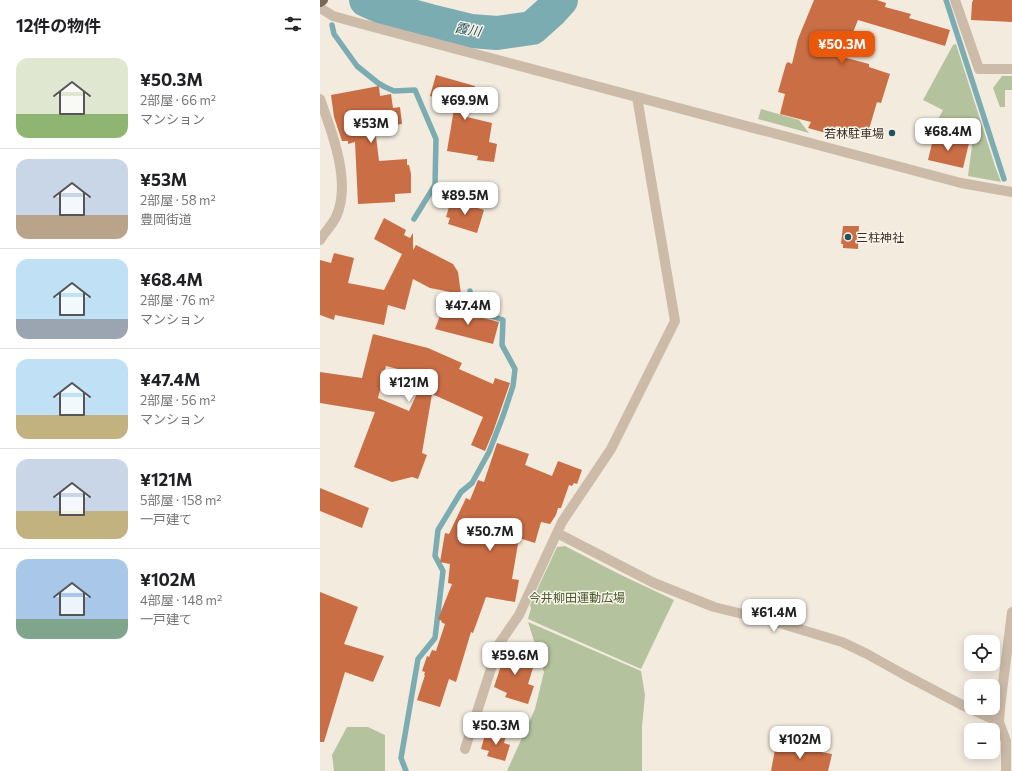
<!DOCTYPE html>
<html lang="ja">
<head>
<meta charset="utf-8">
<style>
  :root { --surface:#fff; --page:#f6f6f6; --text:#202124; --muted:#757577; --line:#e0e0e0; --accent:#ea580c }
  body { margin:0; font-family:Commissioner,"Noto Sans JP",sans-serif; background:var(--page); color:var(--text); height:100vh; display:flex; flex-direction:column; font-size:15px; white-space:nowrap }
  * { box-sizing:border-box; margin:0 }
  p { font-size:13px; color:var(--muted) }
  .icon { flex:none; width:22px; height:22px; fill:none; stroke:currentColor; stroke-width:2; stroke-linecap:round; stroke-linejoin:round }
  .map { position:relative; flex:1; overflow:hidden }
  .side { display:flex; flex-direction:column; background:var(--surface); width:320px }
  .side>* { flex:none }
  .fabs { position:absolute; left:644px; top:635px; display:grid; gap:8px }
  .fabs a { display:grid; place-items:center; width:36px; height:36px; border-radius:8px; background:var(--surface); box-shadow:0 2px 10px #0003; font-size:20px }
  .price { position:absolute; translate:-50% -34px; padding:0 9px; border-radius:8px; background:#fff; color:#222; font-size:13px; line-height:26px; filter:drop-shadow(0 1px 2px #0008) }
  .price::after { content:''; position:absolute; left:50%; top:24px; width:12px; height:9px; margin-left:-6px; background:inherit; clip-path:polygon(0 0,100% 0,50% 100%) }
  .price.on { background:var(--accent); color:#fff }
  ul { padding:0; list-style:none }
  li { display:flex; align-items:center; gap:12px; height:100px; padding:0 16px }
  li+li { border-top:1px solid var(--line) }
  li span { display:grid; place-items:center; flex:none; width:112px; height:80px; border-radius:12px; color:#555 }
  li>.icon { margin-inline-start:auto }
  span .icon { width:48px; height:48px; fill:#fffc; stroke-width:1 }
  li b { font-size:17px }
  h2 { display:flex; justify-content:space-between; align-items:center; height:48px; padding:0 16px; font-size:17px }
  main { display:flex; flex:1; min-height:0 }
  .map>svg:first-child { display:block }
  .green { fill:#b4c39d }
  .lines { fill:none; stroke-linecap:round; stroke-linejoin:round }
  .stream { stroke:#7bacb2; stroke-width:5.5 }
  .river { stroke:#7bacb2; stroke-width:34 }
  .building { fill:#ca6e45; fill-rule:evenodd }
  .minor { stroke:#ccbba9; stroke-width:10 }
  .major { stroke:#7b675a; stroke-width:10 }
  .poi-dot { fill:#1d545c; stroke:#fbf4ea; stroke-width:1.5 }
  .labels { text-anchor:middle; dominant-baseline:central; stroke-width:3; stroke-linejoin:round; paint-order:stroke }
  .poi-label { font-size:12px; fill:#392f29; stroke:#fbf4ea; text-anchor:end }
  .park-label { font-size:12px; fill:#45582c; stroke:#fbf4ea }
  .water-label { font-size:13px; font-style:italic; fill:#1d545c; stroke:#fbf4ea }
</style>
</head>
<body>
<main>
<section class="side">
<h2>12件の物件<svg class="icon" aria-label="filters" viewBox="0 0 24 24"><path d="M4 7h16M4 17h16"/><circle cx="9" cy="7" r="2"/><circle cx="15" cy="17" r="2"/></svg></h2>
<ul>
<li><span style="background:linear-gradient(#dfe7d0 70%,#8fb573 0)"><svg class="icon" aria-label="home" viewBox="0 0 24 24"><path d="M3 11l9-7 9 7M6 9v11h12V9"/></svg></span><div><b>¥50.3M</b><p>2部屋 · 66 m²</p><p>マンション</p></div></li>
<li><span style="background:linear-gradient(#c9d6e8 70%,#b9a48a 0)"><svg class="icon" aria-label="home" viewBox="0 0 24 24"><path d="M3 11l9-7 9 7M6 9v11h12V9"/></svg></span><div><b>¥53M</b><p>2部屋 · 58 m²</p><p>豊岡街道</p></div></li>
<li><span style="background:linear-gradient(#bfe0f5 75%,#9aa5b1 0)"><svg class="icon" aria-label="home" viewBox="0 0 24 24"><path d="M3 11l9-7 9 7M6 9v11h12V9"/></svg></span><div><b>¥68.4M</b><p>2部屋 · 76 m²</p><p>マンション</p></div></li>
<li><span style="background:linear-gradient(#bfe0f5 70%,#c2b280 0)"><svg class="icon" aria-label="home" viewBox="0 0 24 24"><path d="M3 11l9-7 9 7M6 9v11h12V9"/></svg></span><div><b>¥47.4M</b><p>2部屋 · 56 m²</p><p>マンション</p></div></li>
<li><span style="background:linear-gradient(#c9d6e8 65%,#c2b280 0)"><svg class="icon" aria-label="home" viewBox="0 0 24 24"><path d="M3 11l9-7 9 7M6 9v11h12V9"/></svg></span><div><b>¥121M</b><p>5部屋 · 158 m²</p><p>一戸建て</p></div></li>
<li><span style="background:linear-gradient(#a9c7e8 75%,#7fa58c 0)"><svg class="icon" aria-label="home" viewBox="0 0 24 24"><path d="M3 11l9-7 9 7M6 9v11h12V9"/></svg></span><div><b>¥102M</b><p>4部屋 · 148 m²</p><p>一戸建て</p></div></li>
</ul>
</section>
<div class="map">
<svg width="692" height="771" viewBox="0 0 692 771">
  <rect width="100%" height="100%" fill="#f3ebde"/>
  <path class="green" d="M636,44L675,166L681,182L648,176L653,138L614,127L623,110L603,100L633,45Z
    M682,76H692V90H685V107H680L673,88Z
    M441,109L479,120L489,133L438,119Z
    M245,546L299,574L354,600L321,669L208,619L211,608L210,605L237,547Z
    M208,622L321,671L325,695L322,727V771H187L215,709L224,672Z
    M27,727H48L65,735V771H14L12,755Z"/>
  <g class="lines">
    <path class="stream" d="M626,0L684,179
      M12,25L14,34L37,66L58,83L65,87L74,91L95,90L116,139L115,185L94,219
      M86,771L81,758L98,659L115,638L123,571L115,556L118,530L141,492L152,483L169,452L183,416L193,386L195,369L182,345L183,320L152,309L150,291"/>
    <path class="river" d="M46,0L66,9L110,21L151,31L177,33L212,28L231,11L241,0"/>
  </g>
  <path class="building" d="M494,0H557L566,3L565,7L591,14L589,18L630,30L625,46L538,20L523,57L549,64V67L570,74L561,103L557,102L547,136L516,126L513,135L488,128L491,122L460,114L465,94L458,92L466,64L468,62L472,64L478,39Z
    M653,0H692V22L651,20L652,2L653,1Z
    M116,75L155,86L147,117L172,123L169,142L177,144L174,162L157,160L158,156L127,151L135,103L110,96Z
    M59,86L60,96L71,94L73,108L80,107L82,124L55,128L59,161L87,159V165H89L91,174V193L75,194V202L38,204L35,142L28,144V141H22L14,117L11,95Z
    M614,135L649,143L643,168L608,160Z
    M131,200L164,210L157,233L128,224L130,218L126,217Z
    M64,218L86,230L84,235L90,238L93,233V250L96,245L133,264L138,272L141,294L110,288L93,279L85,310L68,305L64,325L15,315L14,320L0,315V260L11,263L14,253L34,258L28,283L64,290L82,254L54,239Z
    M523,226H539L538,249L523,248V244H521Z
    M123,308L179,322L173,344L115,329Z
    M53,334L108,348L142,363L139,369L173,384L175,378L190,383L173,432L165,451L151,445L163,417L112,394L102,453L107,455L98,479L92,477L72,482L34,467L55,412L0,403V372L42,378ZM66,366L105,376L89,411L58,398Z
    M177,443L209,454L205,465L232,476L238,461L262,470L257,484L254,483L252,486L249,485L241,508H238L236,515L230,524L221,522L215,543L199,538L192,579L199,580L195,602L166,597L153,633L151,632L136,682L129,679L120,707L97,700L105,675H104L105,672L102,671L107,656L109,657L112,650L116,651L125,624L121,622L122,621L118,619L132,584L128,583L130,564L120,562L125,533L129,534L146,498L150,500L158,480L164,482Z
    M0,488L49,508L42,528L0,511Z
    M0,592L38,607L24,644L64,656L53,682L25,672L4,742H0Z
    M187,647L211,655L207,666L213,668L208,684L214,686L208,704L185,697L187,693L174,687Z
    M166,731L186,736L184,743L190,745L185,761L167,756L169,751L161,749Z
    M456,744L512,754L508,771H451Z"/>
  <g class="lines">
    <path class="minor" d="M635,0L659,69H692
      M0,8L13,16L42,24L641,183L692,192
      M0,99C12,132 32,183 16,217C12,225 5,232 0,240
      M237,533L334,583L394,607L456,622L522,642L547,654L583,674L642,705L679,722
      M145,749L179,644L199,615L242,522L291,449L355,321L317,97
      M686,771V741L679,722L680,707L692,612"/>
    <path class="major" d="M0,2L3,0"/>
  </g>
  <g class="poi-dot">
    <circle cx="572" cy="133" r="4"/>
    <circle cx="528" cy="237" r="4"/>
  </g>
  <g class="labels">
    <g class="poi-label">
      <text x="564" y="133">若林駐車場</text>
      <text x="536" y="237" text-anchor="start">三柱神社</text>
    </g>
    <g class="park-label">
      <text x="257" y="597">今井柳田運動広場</text>
    </g>
    <g class="water-label">
      <text transform="translate(148 29) rotate(10)">霞川</text>
    </g>
  </g>
</svg>
<div class="fabs">
<a><svg class="icon" aria-label="locate" viewBox="0 0 24 24"><circle cx="12" cy="12" r="6"/><path d="M12 2v4M12 18v4M2 12h4M18 12h4"/></svg></a>
<a>+</a>
<a>−</a>
</div>
<b class="price on" style="left:522px;top:65px">¥50.3M</b>
<b class="price" style="left:145px;top:121px">¥69.9M</b>
<b class="price" style="left:51px;top:144px">¥53M</b>
<b class="price" style="left:628px;top:152px">¥68.4M</b>
<b class="price" style="left:145px;top:216px">¥89.5M</b>
<b class="price" style="left:148px;top:326px">¥47.4M</b>
<b class="price" style="left:89px;top:403px">¥121M</b>
<b class="price" style="left:170px;top:552px">¥50.7M</b>
<b class="price" style="left:454px;top:633px">¥61.4M</b>
<b class="price" style="left:195px;top:676px">¥59.6M</b>
<b class="price" style="left:176px;top:746px">¥50.3M</b>
<b class="price" style="left:480px;top:760px">¥102M</b>
</div>
</main>
</body>
</html>
